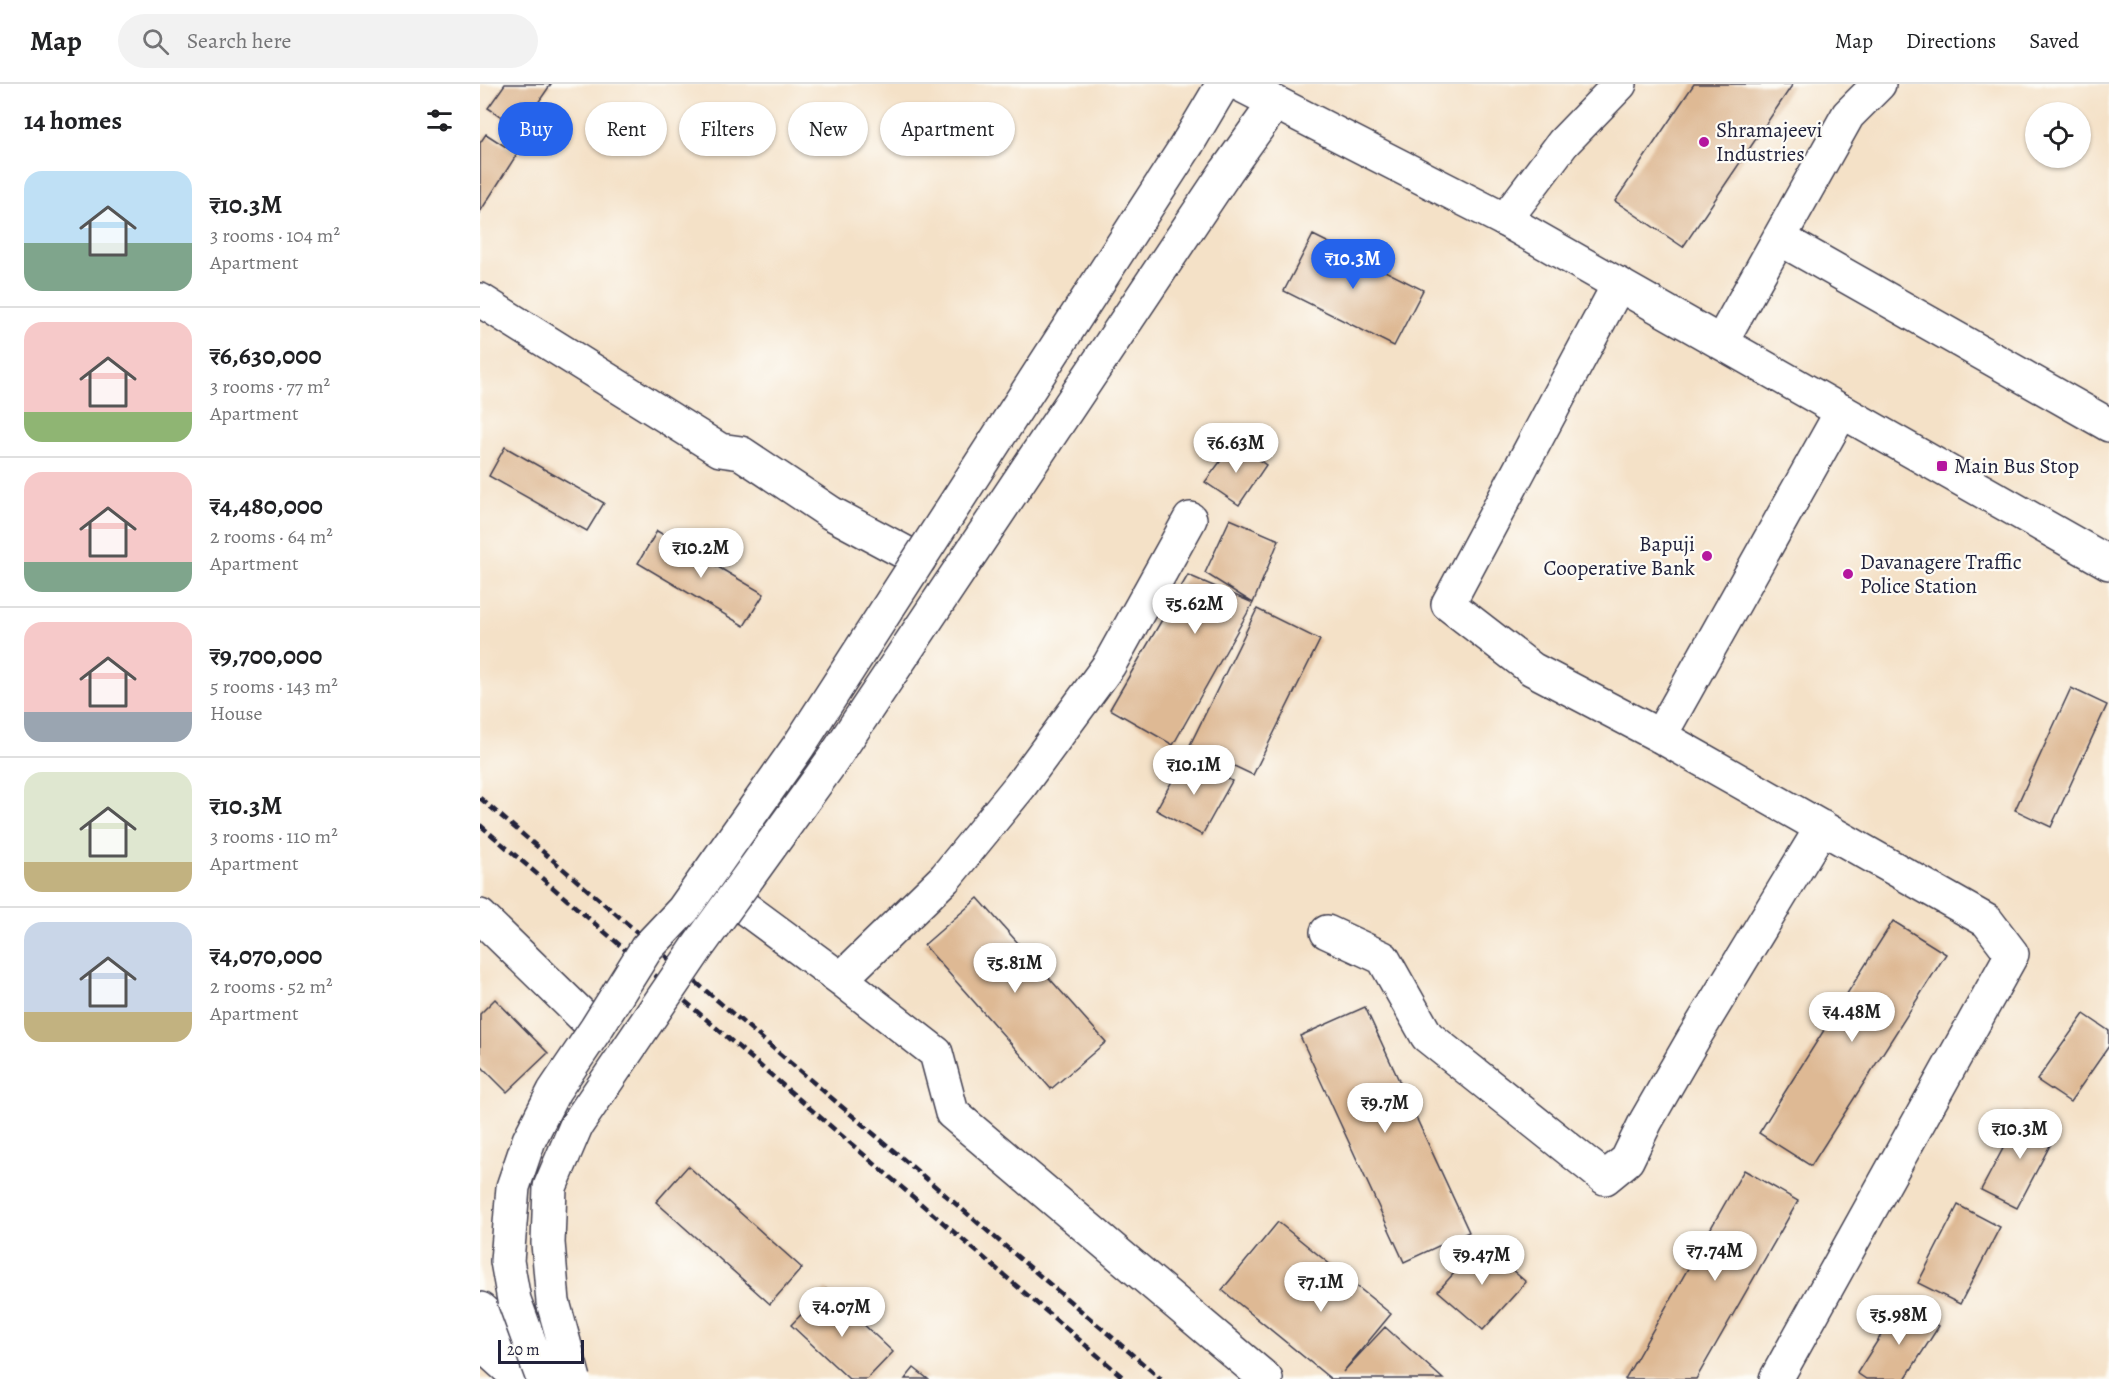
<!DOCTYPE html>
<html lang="en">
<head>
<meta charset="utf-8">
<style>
  :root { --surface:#fff; --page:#f2f2f2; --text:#202124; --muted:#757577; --line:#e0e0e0; --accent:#2563eb }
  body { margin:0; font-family:Alegreya,serif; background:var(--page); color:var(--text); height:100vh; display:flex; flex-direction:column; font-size:22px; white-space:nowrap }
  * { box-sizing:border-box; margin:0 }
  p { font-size:20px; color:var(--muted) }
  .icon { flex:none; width:33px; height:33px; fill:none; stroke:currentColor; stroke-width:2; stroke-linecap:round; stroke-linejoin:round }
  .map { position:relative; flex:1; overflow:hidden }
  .panel { display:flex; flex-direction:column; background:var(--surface); width:480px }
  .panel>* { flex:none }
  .banner { position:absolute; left:18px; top:18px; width:570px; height:54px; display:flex; gap:12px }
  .fabs { position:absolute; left:1545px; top:18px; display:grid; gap:12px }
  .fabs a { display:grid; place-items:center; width:66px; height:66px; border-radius:50%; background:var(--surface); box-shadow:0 2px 4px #0004; font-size:30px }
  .scale { position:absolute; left:18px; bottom:15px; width:86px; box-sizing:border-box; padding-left:6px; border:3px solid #22223b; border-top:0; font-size:16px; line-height:21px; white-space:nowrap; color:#22223b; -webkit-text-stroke:4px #fdfcf7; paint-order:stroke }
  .price { position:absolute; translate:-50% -51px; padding:0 14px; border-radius:21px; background:#fff; color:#222; font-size:20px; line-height:39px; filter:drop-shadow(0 2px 3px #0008) }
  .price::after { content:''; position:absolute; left:50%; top:36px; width:18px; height:14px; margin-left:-9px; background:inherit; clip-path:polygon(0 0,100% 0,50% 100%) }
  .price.on { background:var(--accent); color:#fff }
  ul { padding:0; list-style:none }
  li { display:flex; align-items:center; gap:18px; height:150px; padding:0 24px }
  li+li { border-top:2px solid var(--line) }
  li span { display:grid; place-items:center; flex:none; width:168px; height:120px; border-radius:18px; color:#555 }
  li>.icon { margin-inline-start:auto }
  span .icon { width:72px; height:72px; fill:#fffc; stroke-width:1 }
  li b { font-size:26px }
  h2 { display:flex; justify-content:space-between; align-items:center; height:72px; padding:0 24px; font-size:26px }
  .chip { padding:0 21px; border-radius:27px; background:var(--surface); box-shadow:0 2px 4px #0004; font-size:21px; line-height:54px }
  .chip.on { background:var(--accent); color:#fff }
  header { display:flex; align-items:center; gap:36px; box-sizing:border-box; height:84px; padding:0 30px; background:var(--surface); border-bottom:2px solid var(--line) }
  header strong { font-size:28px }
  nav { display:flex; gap:33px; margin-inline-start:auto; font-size:21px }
  .search { width:420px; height:54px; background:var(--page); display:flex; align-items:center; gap:15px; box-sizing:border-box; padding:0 21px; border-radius:33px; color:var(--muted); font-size:22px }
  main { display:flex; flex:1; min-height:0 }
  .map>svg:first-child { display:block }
  .building { fill:#deb994 }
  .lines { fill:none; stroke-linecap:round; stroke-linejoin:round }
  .minor-casing { stroke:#423f50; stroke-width:36 }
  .major-casing { stroke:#423f50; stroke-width:36 }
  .minor { stroke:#fff; stroke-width:33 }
  .major { stroke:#fff; stroke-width:33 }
  .rail { stroke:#22223b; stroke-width:4.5; stroke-dasharray:9 4.5; stroke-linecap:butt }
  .major-bridge-casing { stroke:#423f50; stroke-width:36; stroke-linecap:butt }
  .major-bridge { stroke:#fff; stroke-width:33 }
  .poi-dot { fill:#b5179e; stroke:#fdfcf7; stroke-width:2 }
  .labels { text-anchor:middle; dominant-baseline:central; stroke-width:4.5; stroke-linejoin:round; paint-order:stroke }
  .poi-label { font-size:21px; fill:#22223b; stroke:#fdfcf7; text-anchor:start }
</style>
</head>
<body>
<header>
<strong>Map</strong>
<div class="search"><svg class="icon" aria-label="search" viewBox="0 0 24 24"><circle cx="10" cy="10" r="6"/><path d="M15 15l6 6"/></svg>Search here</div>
<nav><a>Map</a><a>Directions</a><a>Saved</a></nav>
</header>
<main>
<section class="panel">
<h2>14 homes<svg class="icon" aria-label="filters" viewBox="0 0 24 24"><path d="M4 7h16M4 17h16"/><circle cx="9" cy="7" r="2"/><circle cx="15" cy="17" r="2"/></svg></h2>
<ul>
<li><span style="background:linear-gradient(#bfe0f5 60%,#7fa58c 0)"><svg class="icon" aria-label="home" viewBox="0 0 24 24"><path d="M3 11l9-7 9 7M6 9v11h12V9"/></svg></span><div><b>₹10.3M</b><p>3 rooms · 104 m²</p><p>Apartment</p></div></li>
<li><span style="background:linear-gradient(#f6c9c9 75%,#8fb573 0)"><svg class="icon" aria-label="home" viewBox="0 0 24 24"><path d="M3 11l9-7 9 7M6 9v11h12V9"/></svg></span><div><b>₹6,630,000</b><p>3 rooms · 77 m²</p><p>Apartment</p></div></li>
<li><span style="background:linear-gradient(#f6c9c9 75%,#7fa58c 0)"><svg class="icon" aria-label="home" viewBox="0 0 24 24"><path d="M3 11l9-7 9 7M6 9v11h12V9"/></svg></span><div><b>₹4,480,000</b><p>2 rooms · 64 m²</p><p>Apartment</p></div></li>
<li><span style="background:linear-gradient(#f6c9c9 75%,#9aa5b1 0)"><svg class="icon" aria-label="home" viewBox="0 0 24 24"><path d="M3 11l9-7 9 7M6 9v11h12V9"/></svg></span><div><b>₹9,700,000</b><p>5 rooms · 143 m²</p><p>House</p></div></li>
<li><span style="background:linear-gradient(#dfe7d0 75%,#c2b280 0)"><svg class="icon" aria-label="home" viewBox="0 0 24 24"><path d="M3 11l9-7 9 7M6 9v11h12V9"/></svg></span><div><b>₹10.3M</b><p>3 rooms · 110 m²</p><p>Apartment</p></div></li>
<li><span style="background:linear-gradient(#c9d6e8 75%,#c2b280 0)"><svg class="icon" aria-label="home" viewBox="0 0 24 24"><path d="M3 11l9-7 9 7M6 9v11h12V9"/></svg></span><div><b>₹4,070,000</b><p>2 rooms · 52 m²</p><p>Apartment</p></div></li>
</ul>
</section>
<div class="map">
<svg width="1629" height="1295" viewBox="0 0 1629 1295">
  <rect width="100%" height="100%" fill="#fdfcf7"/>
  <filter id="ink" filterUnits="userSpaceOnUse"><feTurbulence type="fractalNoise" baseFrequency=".0167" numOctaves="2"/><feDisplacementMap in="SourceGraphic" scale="12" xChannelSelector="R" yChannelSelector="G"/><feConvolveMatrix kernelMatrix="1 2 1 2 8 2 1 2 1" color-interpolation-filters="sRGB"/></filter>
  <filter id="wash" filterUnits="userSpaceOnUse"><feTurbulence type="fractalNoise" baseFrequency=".008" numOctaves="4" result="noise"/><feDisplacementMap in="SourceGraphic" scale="24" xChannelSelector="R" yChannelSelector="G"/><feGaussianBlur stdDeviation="1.35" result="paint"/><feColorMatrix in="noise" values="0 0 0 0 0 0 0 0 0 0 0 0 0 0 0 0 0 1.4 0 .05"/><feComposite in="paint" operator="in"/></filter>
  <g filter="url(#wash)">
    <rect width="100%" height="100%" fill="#f4e1c7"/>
    <g id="blocks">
      <path class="building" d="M25,0H71L40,45L8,24Z
        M1214,0H1313L1203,163L1135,117Z
        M6,50L37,70L0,128V59Z
        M833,151L943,206L914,262L804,207Z
        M754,359L786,381L759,421L725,398Z
        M25,363L124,419L107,447L9,392Z
        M750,435L799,456L773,519L693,661L630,625L708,491L773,519L725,489Z
        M177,447L284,510L264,542L158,479Z
        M777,525L840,556L773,691L710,661Z
        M1591,604L1627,621L1571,743L1535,726Z
        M706,672L752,697L722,751L676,726Z
        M498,814L626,958L571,1005L444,861Z
        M1413,837L1466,870L1331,1082L1279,1049Z
        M15,915L68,969L27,1008L0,981V930Z
        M885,923L989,1148L924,1178L820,952Z
        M1604,930L1629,947V962L1590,1018L1557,996Z
        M1543,1027L1578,1046L1537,1124L1501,1106Z
        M208,1082L322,1184L290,1220L176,1118Z
        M1264,1086L1318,1117L1216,1295H1145Z
        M1478,1121L1520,1143L1480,1220L1438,1199Z
        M798,1138L911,1230L863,1288L905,1243L963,1295H851L742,1206Z
        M1001,1159L1046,1198L1003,1246L958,1207Z
        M346,1205L413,1268L387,1295H369L311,1241Z
        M1422,1218L1459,1242L1425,1295H1386L1377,1289Z
        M434,1284L448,1295H425Z"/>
    </g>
  </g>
  <g filter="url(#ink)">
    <use href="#blocks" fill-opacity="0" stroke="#423f50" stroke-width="1.5"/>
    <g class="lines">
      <defs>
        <path id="minor" d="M1025,136L1083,59L1140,0
          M1299,154L1629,341
          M1139,200L968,520L1052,585L1180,652L1507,837L1532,870L1296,1295
          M0,216L240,366L261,369L351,429L439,476
          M1241,258L1368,31L1399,0
          M1180,652L1362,327
          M254,816L361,895L456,969L472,1029L786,1295
          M0,832L116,945
          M847,848L903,874L947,952L1125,1094L1147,1076L1166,1037L1215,952L1342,743
          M361,895L465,794L540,702L629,581L710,435
          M0,1225L62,1279
          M0,1259L40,1295"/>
        <path id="major" d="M759,0L1025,136L1629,479
          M708,59L743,0
          M745,89L795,19"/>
      </defs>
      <use href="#minor" class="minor-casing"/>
      <use href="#major" class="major-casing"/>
      <use href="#minor" class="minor"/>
      <use href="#major" class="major"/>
      <path class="rail" d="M0,714L681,1295
        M0,741L645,1295"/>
      <defs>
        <path id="major-bridge" d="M63,1295L34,1216L27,1177L33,1103L49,1056L74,1007L116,945L166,865L203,826L318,663L708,59
          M94,1295L73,1218L68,1159L70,1103L96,1042L217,864L352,677L745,89"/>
      </defs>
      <use href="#major-bridge" class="major-bridge-casing"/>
      <use href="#major-bridge" class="major-bridge"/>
    </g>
  </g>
  <g class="poi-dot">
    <circle cx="1224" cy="58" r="6"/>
    <rect x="1456" y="376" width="12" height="12" rx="3"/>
    <circle cx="1227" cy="472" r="6"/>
    <circle cx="1368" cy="490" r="6"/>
  </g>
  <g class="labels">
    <g class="poi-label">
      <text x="1236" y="46">Shramajeevi<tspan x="1236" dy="24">Industries</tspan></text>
      <text x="1474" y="382">Main Bus Stop</text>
      <text x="1215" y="460" text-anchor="end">Bapuji<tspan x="1215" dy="24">Cooperative Bank</tspan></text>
      <text x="1380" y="478">Davanagere Traffic<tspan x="1380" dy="24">Police Station</tspan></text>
    </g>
  </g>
</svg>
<div class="fabs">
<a><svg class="icon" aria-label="locate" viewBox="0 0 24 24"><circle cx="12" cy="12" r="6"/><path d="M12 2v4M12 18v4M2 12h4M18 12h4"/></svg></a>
</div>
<div class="scale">20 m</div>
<b class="price on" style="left:873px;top:206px">₹10.3M</b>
<b class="price" style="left:756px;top:390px">₹6.63M</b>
<b class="price" style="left:221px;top:495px">₹10.2M</b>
<b class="price" style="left:715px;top:551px">₹5.62M</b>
<b class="price" style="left:714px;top:712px">₹10.1M</b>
<b class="price" style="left:535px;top:910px">₹5.81M</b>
<b class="price" style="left:1372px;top:959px">₹4.48M</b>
<b class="price" style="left:905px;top:1050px">₹9.7M</b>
<b class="price" style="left:1540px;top:1076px">₹10.3M</b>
<b class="price" style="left:1235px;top:1198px">₹7.74M</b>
<b class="price" style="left:1002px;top:1202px">₹9.47M</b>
<b class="price" style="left:841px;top:1229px">₹7.1M</b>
<b class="price" style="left:362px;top:1254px">₹4.07M</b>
<b class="price" style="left:1419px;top:1262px">₹5.98M</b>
<div class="banner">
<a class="chip on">Buy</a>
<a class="chip">Rent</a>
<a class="chip">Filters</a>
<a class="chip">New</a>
<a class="chip">Apartment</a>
</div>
</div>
</main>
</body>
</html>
